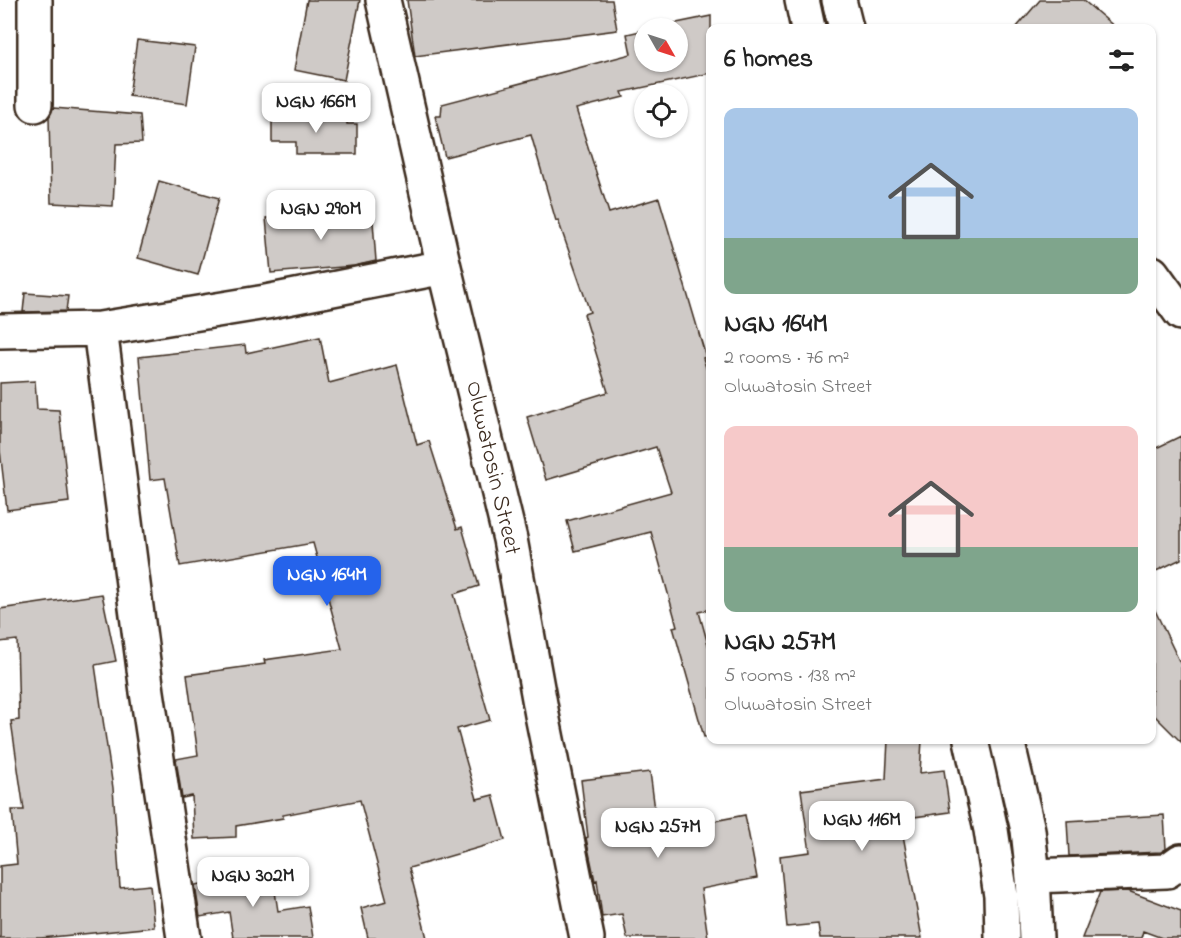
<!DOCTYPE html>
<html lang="en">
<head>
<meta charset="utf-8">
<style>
  :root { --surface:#fff; --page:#f2f2f2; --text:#222; --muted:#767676; --accent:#2563eb }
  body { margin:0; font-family:"Indie Flower",sans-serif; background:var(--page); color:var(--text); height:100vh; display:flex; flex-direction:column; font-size:22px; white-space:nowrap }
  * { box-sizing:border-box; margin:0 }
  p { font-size:20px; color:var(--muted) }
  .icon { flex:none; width:33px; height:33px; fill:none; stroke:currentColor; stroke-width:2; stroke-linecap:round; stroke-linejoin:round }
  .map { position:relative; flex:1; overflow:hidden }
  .panel { position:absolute; left:706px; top:24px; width:450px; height:720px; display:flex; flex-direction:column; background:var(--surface); border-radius:12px; box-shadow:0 2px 4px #0004 }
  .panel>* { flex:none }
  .needle { width:39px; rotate:129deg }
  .fabs { position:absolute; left:634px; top:18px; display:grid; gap:12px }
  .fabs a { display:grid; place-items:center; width:54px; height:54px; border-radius:50%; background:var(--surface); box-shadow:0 2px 4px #0004; font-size:30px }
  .price { position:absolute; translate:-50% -51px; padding:0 14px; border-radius:12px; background:#fff; color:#222; font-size:20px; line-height:39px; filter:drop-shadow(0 2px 3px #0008) }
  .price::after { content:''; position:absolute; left:50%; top:36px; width:18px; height:14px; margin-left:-9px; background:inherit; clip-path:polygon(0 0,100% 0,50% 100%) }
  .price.on { background:var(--accent); color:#fff }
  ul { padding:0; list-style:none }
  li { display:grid; align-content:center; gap:12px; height:318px; padding:0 18px }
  li span { display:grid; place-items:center; height:186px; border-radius:12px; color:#555 }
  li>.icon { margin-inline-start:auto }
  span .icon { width:108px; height:108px; fill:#fffc; stroke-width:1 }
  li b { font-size:26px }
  h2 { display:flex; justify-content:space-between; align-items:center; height:72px; padding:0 18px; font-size:26px }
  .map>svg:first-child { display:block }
  .building { fill:#cfcac7; stroke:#3b2a1e; stroke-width:1.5 }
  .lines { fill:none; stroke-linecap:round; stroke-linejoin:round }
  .minor-casing { stroke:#3b2a1e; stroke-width:38 }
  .major-casing { stroke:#3b2a1e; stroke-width:38 }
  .minor { stroke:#fff; stroke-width:33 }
  .major { stroke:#fff; stroke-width:33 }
  .labels { text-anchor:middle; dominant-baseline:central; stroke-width:6; stroke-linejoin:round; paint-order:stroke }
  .street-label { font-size:24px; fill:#3b2a1e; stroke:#fff }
</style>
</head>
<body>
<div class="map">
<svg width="1181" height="938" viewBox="0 0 1181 938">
  <rect width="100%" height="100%" fill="#fff"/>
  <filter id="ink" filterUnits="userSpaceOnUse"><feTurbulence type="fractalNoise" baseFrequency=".0167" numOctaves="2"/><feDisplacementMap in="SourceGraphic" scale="12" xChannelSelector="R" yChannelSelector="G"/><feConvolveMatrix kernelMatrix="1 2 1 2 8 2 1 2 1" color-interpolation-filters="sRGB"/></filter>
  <g filter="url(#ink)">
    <path class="building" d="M307,0H360L344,80L294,70Z
      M407,0H612L617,30L415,56Z
      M1040,0H1083L1116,28H1016Z
      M711,16V73L622,92L624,97L576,109L609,213L659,198L706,357L703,358L711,383V609L699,612L711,655V736L704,737L673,627L677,626L651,532L575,551L567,521L671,492L656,447L546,480L527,417L608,392L584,314L590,312L558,220L556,221L531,135L445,157L435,116H441L442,104L631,54L627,34L645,30V62H678V28H652Z
      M137,40L195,47L187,104L129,96Z
      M53,108L140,115L142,143L116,144L113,206L51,203L49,117Z
      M272,115H347V124H357V154H296V142H272Z
      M159,181L219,198L198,275L138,258Z
      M372,209L376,261L354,266L271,273L266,218Z
      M25,293L68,296L66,311L23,312Z
      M320,337L329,383L397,365L417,445L429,441L457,529L462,527L479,586L454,594L490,720L457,729L477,799L493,795L505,840L409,868L427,938H368L361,908L387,901L360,800L283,815V818L236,826V837L194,839L192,796L182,798L176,759L198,755L187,675L265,664L264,660L342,649L313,543L180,566L165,478L150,480L139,357L245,345L246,353Z
      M35,381L37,409L59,410L69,502L7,510L0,450V383Z
      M1181,436V559L1152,573V450Z
      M102,594L116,661L95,665L113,788L120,888L150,885L154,927L41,938H0V866L17,864L12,810H24L11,721L19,720L17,640L0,642V609Z
      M1152,604L1181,665V742L1152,713Z
      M888,740H922L920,773L944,770L950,812L900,819L922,938H820L818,924L787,927L780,856L810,852L801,790L886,779Z
      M650,772L658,832L745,815L757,878L701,889L708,938H627L622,914L602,917L597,880L595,881L586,838L588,837L581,780Z
      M1164,815L1166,849L1161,852L1069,856L1067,821Z
      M272,872L278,911L308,906L313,938H233L229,912L200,917L195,885Z
      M1128,891L1181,911V938H1162L1143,931L1141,938H1082L1100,892Z"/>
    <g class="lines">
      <defs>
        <path id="minor" d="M383,0L444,267L510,539L542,715L587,938
          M35,105V0
          M1152,273L1181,313
          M100,329L147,692L184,938
          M0,331L100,329L266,302L444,267
          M1033,876L1167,871L1181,861"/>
        <path id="major" d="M802,0L808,28
          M839,0L846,28
          M971,740L991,830L1001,896L1002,938
          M1007,740L1028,830L1033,876L1036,938"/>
      </defs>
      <use href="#minor" class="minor-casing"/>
      <use href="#major" class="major-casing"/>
      <use href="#minor" class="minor"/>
      <use href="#major" class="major"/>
    </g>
  </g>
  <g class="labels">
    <g class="street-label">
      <text transform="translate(492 468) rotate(77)">Oluwatosin Street</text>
    </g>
  </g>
</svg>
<div class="fabs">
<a><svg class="needle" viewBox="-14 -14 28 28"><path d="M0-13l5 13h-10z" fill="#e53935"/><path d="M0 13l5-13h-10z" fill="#767676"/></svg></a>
<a><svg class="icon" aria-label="locate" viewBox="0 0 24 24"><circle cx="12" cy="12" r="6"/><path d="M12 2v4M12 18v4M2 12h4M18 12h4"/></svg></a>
</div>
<b class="price" style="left:316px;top:134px">NGN 166M</b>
<b class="price" style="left:321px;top:241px">NGN 290M</b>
<b class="price on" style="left:327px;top:607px">NGN 164M</b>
<b class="price" style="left:862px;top:852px">NGN 116M</b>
<b class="price" style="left:658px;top:859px">NGN 257M</b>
<b class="price" style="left:253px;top:908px">NGN 302M</b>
<section class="panel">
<h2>6 homes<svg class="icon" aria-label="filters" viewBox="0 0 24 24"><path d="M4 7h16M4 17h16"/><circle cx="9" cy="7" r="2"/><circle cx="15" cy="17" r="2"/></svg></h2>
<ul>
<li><span style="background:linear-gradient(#a9c7e8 70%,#7fa58c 0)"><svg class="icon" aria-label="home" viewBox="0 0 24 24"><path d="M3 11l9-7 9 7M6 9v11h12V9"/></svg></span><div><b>NGN 164M</b><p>2 rooms · 76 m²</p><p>Oluwatosin Street</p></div></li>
<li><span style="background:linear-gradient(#f6c9c9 65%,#7fa58c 0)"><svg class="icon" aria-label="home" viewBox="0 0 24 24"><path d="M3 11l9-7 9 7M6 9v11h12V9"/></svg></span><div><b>NGN 257M</b><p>5 rooms · 138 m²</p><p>Oluwatosin Street</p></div></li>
</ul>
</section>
</div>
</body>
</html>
